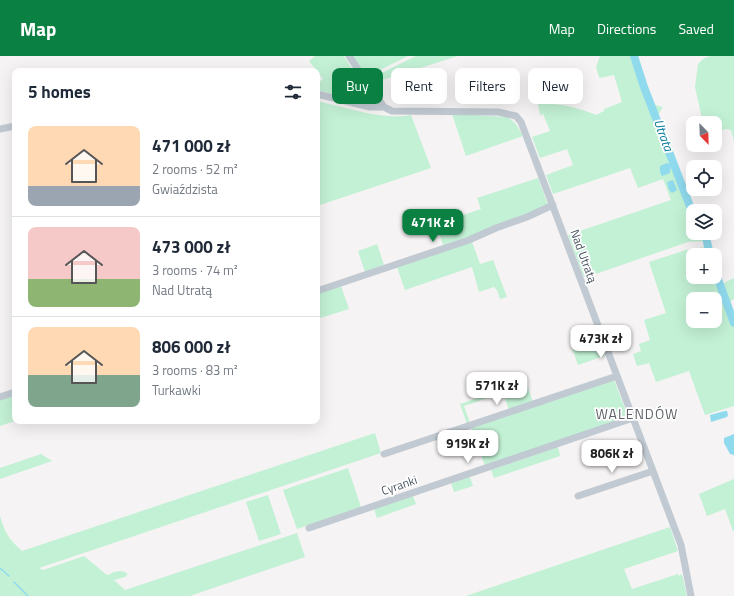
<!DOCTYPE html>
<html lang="en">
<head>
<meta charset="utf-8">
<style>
  :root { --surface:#fff; --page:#f6f6f7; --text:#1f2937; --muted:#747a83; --line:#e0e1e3; --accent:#0b8043 }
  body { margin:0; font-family:"Titillium Web",sans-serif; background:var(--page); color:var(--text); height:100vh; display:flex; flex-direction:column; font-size:15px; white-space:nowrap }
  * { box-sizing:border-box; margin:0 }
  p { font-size:13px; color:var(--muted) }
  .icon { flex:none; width:22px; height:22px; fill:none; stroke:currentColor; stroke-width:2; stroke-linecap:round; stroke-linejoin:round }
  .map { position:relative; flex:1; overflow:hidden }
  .drawer { position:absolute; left:12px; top:12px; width:308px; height:356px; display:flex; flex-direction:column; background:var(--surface); border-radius:8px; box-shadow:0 4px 16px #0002 }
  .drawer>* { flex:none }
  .top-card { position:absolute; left:332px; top:12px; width:342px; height:36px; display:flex; gap:8px }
  .needle { width:26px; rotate:157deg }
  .buttons { position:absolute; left:686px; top:60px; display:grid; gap:8px }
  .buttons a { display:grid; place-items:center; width:36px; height:36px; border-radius:8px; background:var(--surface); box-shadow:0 4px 16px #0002; font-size:20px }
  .price { position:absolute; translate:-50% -34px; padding:0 9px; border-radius:8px; background:#fff; color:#222; font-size:13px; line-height:26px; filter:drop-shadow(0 1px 2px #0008) }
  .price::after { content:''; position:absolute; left:50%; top:24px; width:12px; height:9px; margin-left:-6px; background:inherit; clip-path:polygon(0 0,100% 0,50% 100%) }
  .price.selected { background:var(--accent); color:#fff }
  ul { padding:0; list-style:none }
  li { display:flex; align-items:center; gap:12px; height:100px; padding:0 16px }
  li+li { border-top:1px solid var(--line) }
  li span { display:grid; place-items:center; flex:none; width:112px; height:80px; border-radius:8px; color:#555 }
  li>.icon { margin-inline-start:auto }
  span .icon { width:48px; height:48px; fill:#fffc; stroke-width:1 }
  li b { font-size:17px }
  h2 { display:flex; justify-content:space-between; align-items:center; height:48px; padding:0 16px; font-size:17px }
  .pill { padding:0 14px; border-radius:8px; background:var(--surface); box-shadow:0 4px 16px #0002; font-size:14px; line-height:36px }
  .pill.selected { background:var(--accent); color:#fff }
  header { display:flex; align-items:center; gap:24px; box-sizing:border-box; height:56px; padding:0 20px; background:var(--accent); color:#fff }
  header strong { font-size:19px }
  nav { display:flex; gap:22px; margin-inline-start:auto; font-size:14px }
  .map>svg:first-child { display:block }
  .green { fill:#c3f1d5; fill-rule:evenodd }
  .water { fill:#90daee }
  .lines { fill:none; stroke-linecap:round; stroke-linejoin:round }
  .stream { stroke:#90daee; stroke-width:1.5 }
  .river { stroke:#90daee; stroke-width:8 }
  .minor { stroke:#c1cad2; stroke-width:7 }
  .labels { text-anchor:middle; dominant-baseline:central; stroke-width:3.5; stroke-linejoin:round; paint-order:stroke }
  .street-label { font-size:12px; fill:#4a5661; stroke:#fff }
  .water-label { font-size:13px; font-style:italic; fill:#0c7c9b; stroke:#fff }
  .quarter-label { font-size:14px; letter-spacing:1px; fill:#5f6368; stroke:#fff }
</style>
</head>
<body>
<header>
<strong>Map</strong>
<nav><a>Map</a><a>Directions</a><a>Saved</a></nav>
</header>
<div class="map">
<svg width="734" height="540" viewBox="0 0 734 540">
  <rect width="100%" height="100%" fill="#f5f3f3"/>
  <path class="green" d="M315,0H344L372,45L371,48L317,34V28L323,23L309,5Z
    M352,0H408L366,21Z
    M416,0H458L370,28L367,24Z
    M600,0H637L650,40L655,49L663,51L658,59L695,155H693V177H707L712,199H693V221H715V208L722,228L734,222V243L729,246L734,259V350L705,359L689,315L656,326L649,307L637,310L633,298L641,295L639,288L650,284L644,264L666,257L649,206L686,194L705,191L704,185L688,186L590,220L584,221L582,217L568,179L671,144L663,123L638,132L630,112L553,138L546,119L573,109L567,93L540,102L532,81L550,75L543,58L540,59L538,48C561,47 575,51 596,59L604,55V53L622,46L614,19L600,22L599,21L596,11ZM693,243H715V265H693Z
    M710,0H734V85L731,74L726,73L715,77V67H703L695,31L698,8L703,3Z
    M317,45C343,51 386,65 411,59L431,112L317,150Z
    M452,58L508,61L516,68L523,80L466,100Z
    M538,122L548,149L477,178L443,189L436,168L481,153L477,142Z
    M472,186L480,208L493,204L507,241L500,243L497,234L494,231L479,236L472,211L405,234L397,211Z
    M377,188L384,209L365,216L358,195Z
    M341,230L349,253L317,263V238Z
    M597,281L604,300L578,309L571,289Z
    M614,324L627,358L624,362L485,410L471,371Z
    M526,326L533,346L509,354L503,337L464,350L470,367L467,368L460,348Z
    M15,339V365L0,370V344Z
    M375,377L381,397L39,512L43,514L84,500L107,519C114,516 121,512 128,518L125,521L114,524L125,534L297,477L305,501L190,540H0V460C5,477 9,483 22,495Z
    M558,391L560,400L494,422L491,414Z
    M41,398L52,405L0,423V412Z
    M348,412L361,451L297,473L283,434Z
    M470,421L473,430L454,436L451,427Z
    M734,423V475H733L725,453L707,460L699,438Z
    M268,439L281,478L259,485L246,446Z
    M413,440L416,448L377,462L374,453Z
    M670,471L678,495L624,513L632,533L678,518L679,520L682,518L687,540H466Z"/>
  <path class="water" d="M667,107L671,109L670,117L662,120L660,116V110Z
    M673,124L677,134L672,137L669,134L667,126Z
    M725,355H727L728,359L727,361L711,366L710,359Z
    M734,378V399L730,398L724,387V382Z"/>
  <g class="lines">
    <path class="stream" d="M0,512L9,520
      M14,526L28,540"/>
    <path class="river" d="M634,0L644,31L693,158
      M705,177L710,199
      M715,215L734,267"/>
    <path class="minor" d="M349,0L384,51
      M317,38L370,51H384L392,55L498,56L516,60L521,66L681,489L691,540
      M0,73L15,70
      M317,235L469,184L496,172L527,161L553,149
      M0,341L15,336
      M384,398L617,320
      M578,440L653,415
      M309,472L633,362"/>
  </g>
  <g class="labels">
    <g class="street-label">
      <text transform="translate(584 200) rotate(70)">Nad Utratą</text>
      <text transform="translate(399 429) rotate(-19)">Cyranki</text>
    </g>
    <g class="water-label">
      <text transform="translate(664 79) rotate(70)">Utrata</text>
    </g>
    <g class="quarter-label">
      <text x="637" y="357">WALENDÓW</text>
    </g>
  </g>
</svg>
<div class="buttons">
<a><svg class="needle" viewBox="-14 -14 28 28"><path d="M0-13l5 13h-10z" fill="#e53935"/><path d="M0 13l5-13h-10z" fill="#747a83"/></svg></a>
<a><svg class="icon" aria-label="locate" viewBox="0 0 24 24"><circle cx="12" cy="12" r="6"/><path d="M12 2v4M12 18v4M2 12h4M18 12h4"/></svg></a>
<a><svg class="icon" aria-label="layers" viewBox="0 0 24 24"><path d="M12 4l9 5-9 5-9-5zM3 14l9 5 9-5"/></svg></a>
<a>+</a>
<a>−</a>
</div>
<b class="price selected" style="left:433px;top:187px">471K zł</b>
<b class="price" style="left:601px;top:303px">473K zł</b>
<b class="price" style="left:497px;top:350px">571K zł</b>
<b class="price" style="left:468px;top:408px">919K zł</b>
<b class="price" style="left:612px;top:418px">806K zł</b>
<div class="top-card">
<a class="pill selected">Buy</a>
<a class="pill">Rent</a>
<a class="pill">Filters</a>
<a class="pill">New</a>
</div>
<section class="drawer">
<h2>5 homes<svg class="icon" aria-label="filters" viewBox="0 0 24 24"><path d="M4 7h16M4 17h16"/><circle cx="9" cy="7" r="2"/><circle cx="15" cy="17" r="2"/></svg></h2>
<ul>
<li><span style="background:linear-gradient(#ffd9b3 75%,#9aa5b1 0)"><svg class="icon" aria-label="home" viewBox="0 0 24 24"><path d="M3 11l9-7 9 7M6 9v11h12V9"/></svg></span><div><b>471 000 zł</b><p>2 rooms · 52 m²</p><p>Gwiaździsta</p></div></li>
<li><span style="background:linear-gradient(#f6c9c9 65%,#8fb573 0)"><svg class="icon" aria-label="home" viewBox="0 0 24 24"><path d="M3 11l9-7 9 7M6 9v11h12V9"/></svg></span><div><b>473 000 zł</b><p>3 rooms · 74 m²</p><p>Nad Utratą</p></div></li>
<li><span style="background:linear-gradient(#ffd9b3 60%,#7fa58c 0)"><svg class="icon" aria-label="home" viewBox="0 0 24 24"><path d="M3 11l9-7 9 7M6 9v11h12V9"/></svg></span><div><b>806 000 zł</b><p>3 rooms · 83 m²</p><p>Turkawki</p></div></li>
</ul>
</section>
</div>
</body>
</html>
